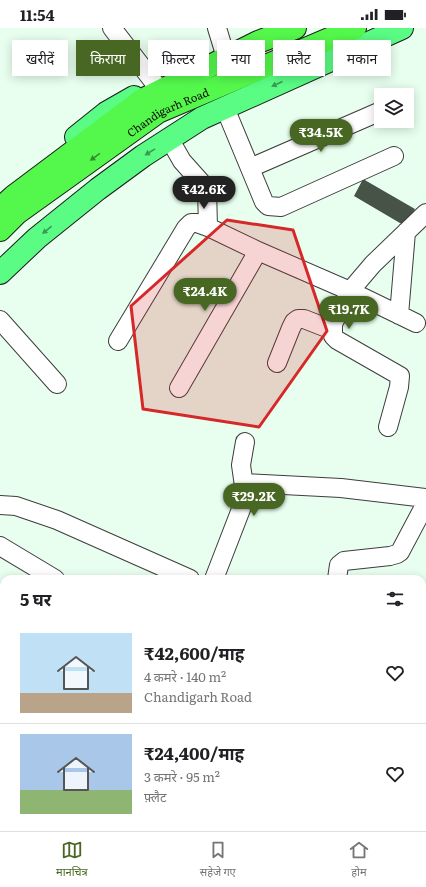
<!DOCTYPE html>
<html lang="hi">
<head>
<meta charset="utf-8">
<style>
  :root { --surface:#fff; --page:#f2f2f2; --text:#202124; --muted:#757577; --line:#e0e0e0; --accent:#476722 }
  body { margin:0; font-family:Literata,"Noto Sans Devanagari",serif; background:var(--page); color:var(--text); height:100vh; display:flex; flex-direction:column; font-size:15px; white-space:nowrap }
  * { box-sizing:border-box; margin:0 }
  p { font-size:13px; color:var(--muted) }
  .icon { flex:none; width:22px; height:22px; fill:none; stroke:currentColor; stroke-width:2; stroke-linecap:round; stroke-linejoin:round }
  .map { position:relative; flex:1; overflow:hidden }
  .drawer { position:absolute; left:0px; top:547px; width:426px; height:256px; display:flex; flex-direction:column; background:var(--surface); border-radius:12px 12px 0 0; box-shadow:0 2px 10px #0003 }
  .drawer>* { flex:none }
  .guide { position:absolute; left:12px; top:12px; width:402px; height:36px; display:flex; gap:8px }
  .buttons { position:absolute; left:374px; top:60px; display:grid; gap:8px }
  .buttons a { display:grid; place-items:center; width:40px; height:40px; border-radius:0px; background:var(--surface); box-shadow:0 2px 10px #0003; font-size:20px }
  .price { position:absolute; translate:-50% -34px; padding:0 9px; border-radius:14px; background:var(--accent); color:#fff; font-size:13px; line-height:26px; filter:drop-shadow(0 1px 2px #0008) }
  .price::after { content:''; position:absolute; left:50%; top:24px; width:12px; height:9px; margin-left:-6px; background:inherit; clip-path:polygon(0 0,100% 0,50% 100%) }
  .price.current { background:#222; color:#fff }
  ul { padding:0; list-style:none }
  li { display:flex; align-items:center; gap:12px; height:100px; padding:0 20px }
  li+li { border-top:1px solid var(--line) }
  li span { display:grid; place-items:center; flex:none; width:112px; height:80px; border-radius:0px; color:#555 }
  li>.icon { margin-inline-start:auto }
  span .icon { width:48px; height:48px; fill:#fffc; stroke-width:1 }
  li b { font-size:17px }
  h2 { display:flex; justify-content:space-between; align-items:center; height:48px; padding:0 20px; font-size:17px }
  .chip { padding:0 14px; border-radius:0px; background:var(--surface); box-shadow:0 2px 10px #0003; font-size:14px; line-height:36px }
  .chip.current { background:var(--accent); color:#fff }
  .status { display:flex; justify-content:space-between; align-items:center; height:28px; padding:0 20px; background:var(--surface); direction:ltr }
  .status svg { height:11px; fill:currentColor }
  .tabs { display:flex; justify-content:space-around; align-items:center; height:56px; border-top:1px solid var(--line); background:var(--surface); font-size:11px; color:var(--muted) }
  .tabs a { display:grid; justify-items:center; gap:2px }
  .tabs .current { color:var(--accent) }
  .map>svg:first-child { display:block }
  .building { fill:#485347 }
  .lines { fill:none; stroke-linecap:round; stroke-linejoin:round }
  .minor-casing { stroke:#3d3d3d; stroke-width:20 }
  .major-casing { stroke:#1b1b1b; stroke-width:24 }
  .highway-casing { stroke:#1b1b1b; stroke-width:24 }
  .minor { stroke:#fff; stroke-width:18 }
  .major { stroke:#5afc84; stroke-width:22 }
  .highway { stroke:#54f84c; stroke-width:22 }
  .oneway { fill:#3a9b53 }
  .oneway2 { fill:#338d2e }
  .marked { fill:#d62828; fill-opacity:0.2; stroke:#d62828; stroke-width:3; stroke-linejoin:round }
  .labels { text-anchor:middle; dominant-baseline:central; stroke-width:4; stroke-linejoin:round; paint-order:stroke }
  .street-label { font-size:11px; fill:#0a0a0a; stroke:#fff }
</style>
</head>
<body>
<div class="status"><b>11:54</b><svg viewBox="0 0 49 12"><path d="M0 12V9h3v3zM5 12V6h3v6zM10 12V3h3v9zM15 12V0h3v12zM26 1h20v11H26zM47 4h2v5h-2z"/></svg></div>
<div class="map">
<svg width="426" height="803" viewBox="0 0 426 803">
  <rect width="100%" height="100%" fill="#e8ffef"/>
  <path class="building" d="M363,151L415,181L405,198L354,168Z
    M216,799H246L245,803H214Z"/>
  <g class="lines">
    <defs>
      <path id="minor" d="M112,0L156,57
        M217,0L224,23
        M225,80L264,174L268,178L281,179L394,128
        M170,112L182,133L207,161L208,199
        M250,140L381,83
        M399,287L406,204
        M0,292L57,356
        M118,313L186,200L191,195H197L208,199L258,223L350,263L416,295
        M277,335L291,300L294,294L298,291H304L332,302
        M179,360L258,223
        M388,399L399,359L400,348L337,312L333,308V296L350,263L373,236L426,185
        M244,455L341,460L426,470
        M0,477L16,478L57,492L190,551
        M0,518L55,551
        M214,551L243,476L245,465L241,437L245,414
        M337,551L339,537L344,533L390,528L397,526L400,524L426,475
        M422,653H426
        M422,711H426
        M422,734L426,747
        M165,803L167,799
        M315,803L316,799"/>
      <path id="major" d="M76,109L106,85L134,69
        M0,245L37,210L98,161L143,128L202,90L402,0"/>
      <g id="highway">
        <path d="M0,181L14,168L142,72L258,14L295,0"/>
        <path id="s1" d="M0,202L17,185L158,84L355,0"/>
        <path d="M0,731H4"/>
        <path d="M0,753L4,754"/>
        <path d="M145,799L152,803"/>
        <path d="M182,799L190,803"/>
      </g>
    </defs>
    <use href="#minor" class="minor-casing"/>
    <use href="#major" class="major-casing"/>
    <use href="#highway" class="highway-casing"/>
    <use href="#minor" class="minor"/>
    <use href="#major" class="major"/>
    <use href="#highway" class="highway"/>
  </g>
  <defs><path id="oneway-solid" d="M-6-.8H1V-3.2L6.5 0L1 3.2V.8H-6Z"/></defs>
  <g class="oneway">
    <use href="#oneway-solid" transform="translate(277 56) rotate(156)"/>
    <use href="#oneway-solid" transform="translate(150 124) rotate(148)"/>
    <use href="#oneway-solid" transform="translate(47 202) rotate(141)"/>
  </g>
  <use class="oneway2" href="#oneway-solid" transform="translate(95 129) rotate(144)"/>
  <path class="marked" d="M227,192L293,202L327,303L259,399L143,381L131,278Z"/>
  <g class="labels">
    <g class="street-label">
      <text stroke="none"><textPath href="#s1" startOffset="206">Chandigarh Road</textPath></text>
    </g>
  </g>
</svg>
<div class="buttons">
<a><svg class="icon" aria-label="layers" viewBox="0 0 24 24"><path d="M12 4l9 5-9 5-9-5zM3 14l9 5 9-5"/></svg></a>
</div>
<b class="price" style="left:321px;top:125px">₹34.5K</b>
<b class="price current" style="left:204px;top:182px">₹42.6K</b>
<b class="price" style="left:205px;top:284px">₹24.4K</b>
<b class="price" style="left:349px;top:302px">₹19.7K</b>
<b class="price" style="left:254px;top:489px">₹29.2K</b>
<div class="guide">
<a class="chip">खरीदें</a>
<a class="chip current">किराया</a>
<a class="chip">फ़िल्टर</a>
<a class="chip">नया</a>
<a class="chip">फ़्लैट</a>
<a class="chip">मकान</a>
</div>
<section class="drawer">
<h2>5 घर<svg class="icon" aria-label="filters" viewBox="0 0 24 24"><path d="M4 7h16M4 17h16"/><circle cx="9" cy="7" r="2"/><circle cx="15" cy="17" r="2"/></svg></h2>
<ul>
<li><span style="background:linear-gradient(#bfe0f5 75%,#b9a48a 0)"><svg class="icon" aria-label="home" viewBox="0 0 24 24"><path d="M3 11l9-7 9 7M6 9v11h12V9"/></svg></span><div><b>₹42,600/माह</b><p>4 कमरे · 140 m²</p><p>Chandigarh Road</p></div><svg class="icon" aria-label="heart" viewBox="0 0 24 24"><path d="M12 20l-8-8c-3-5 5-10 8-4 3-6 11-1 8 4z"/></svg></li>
<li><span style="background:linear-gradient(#a9c7e8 70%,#8fb573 0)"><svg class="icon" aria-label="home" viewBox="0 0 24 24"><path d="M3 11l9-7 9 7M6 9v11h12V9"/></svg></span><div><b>₹24,400/माह</b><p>3 कमरे · 95 m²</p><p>फ़्लैट</p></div><svg class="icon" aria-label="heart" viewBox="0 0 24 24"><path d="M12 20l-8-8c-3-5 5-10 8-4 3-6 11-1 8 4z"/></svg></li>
</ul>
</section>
</div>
<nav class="tabs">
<a class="current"><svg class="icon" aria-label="map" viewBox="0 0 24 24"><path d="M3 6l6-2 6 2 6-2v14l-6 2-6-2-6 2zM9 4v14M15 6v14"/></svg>मानचित्र</a>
<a><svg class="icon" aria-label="saved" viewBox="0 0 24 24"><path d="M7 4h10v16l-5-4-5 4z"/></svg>सहेजे गए</a>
<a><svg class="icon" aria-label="home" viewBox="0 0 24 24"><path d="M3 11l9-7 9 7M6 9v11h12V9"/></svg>होम</a>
</nav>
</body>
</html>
